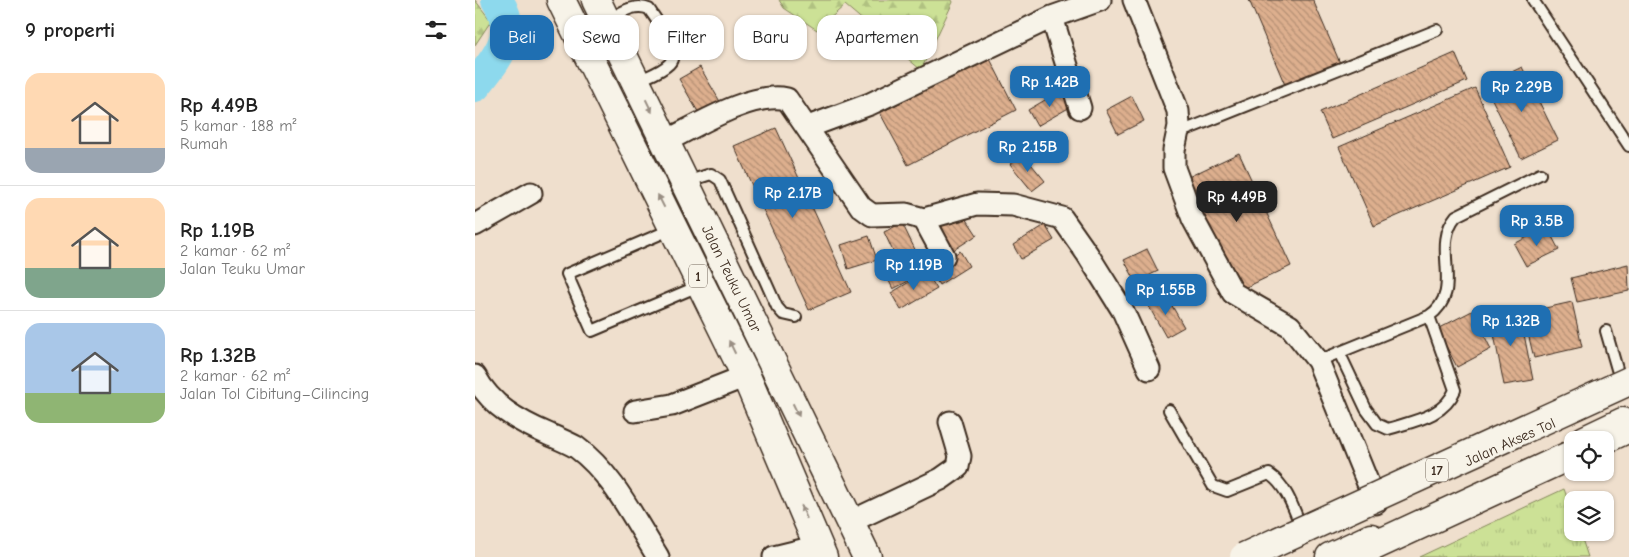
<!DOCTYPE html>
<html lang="id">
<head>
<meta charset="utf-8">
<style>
  :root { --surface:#fff; --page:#f2f2f2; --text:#222; --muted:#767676; --line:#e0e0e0; --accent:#1f6fb2 }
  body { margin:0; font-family:"Comic Neue",sans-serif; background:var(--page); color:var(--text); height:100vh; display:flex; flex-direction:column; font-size:19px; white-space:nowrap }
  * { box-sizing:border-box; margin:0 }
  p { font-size:16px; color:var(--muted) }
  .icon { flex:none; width:28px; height:28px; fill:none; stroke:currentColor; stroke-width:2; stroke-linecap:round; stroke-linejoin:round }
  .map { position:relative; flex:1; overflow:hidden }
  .side { display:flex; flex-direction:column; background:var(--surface); width:475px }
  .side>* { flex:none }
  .hud { position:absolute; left:15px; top:15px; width:475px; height:45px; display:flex; gap:10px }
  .controls { position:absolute; left:1089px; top:431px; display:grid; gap:10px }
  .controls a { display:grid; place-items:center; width:50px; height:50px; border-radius:10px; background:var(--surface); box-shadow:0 1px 4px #0004; font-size:25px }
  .price { position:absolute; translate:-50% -42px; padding:0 11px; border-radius:10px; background:var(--accent); color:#fff; font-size:16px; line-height:32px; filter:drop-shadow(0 1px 2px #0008) }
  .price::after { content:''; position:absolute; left:50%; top:30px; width:15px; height:11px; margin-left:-8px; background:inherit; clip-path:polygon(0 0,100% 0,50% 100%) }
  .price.selected { background:#222; color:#fff }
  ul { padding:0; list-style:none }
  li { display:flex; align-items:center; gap:15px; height:125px; padding:0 25px }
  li+li { border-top:1px solid var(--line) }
  li span { display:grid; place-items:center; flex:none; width:140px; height:100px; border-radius:15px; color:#555 }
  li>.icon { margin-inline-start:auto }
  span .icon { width:60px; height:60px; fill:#fffc; stroke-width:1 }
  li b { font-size:21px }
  h2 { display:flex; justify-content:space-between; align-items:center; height:60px; padding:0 25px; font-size:21px }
  .chip { padding:0 18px; border-radius:15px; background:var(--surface); box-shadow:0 1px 4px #0004; font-size:18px; line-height:45px }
  .chip.selected { background:var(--accent); color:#fff }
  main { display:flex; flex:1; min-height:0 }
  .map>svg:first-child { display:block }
  .grass { fill:url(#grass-tufts); stroke:#84865a }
  .forest { fill:url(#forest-firs); stroke:#84865a }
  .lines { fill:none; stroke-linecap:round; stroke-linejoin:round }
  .river { stroke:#8dd9ed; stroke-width:32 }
  .building { fill:url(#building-back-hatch); stroke:#3b2a1e }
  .service-casing { stroke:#3b2a1e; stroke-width:14 }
  .minor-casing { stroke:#3b2a1e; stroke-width:25 }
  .primary-casing { stroke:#3b2a1e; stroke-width:31 }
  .trunk-casing { stroke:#3b2a1e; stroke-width:31 }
  .motorway-casing { stroke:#3b2a1e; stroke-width:31 }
  .service { stroke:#f7f3e8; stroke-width:10 }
  .minor { stroke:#f7f3e8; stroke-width:21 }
  .primary { stroke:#f7f3e8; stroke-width:28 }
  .trunk { stroke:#f7f3e8; stroke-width:28 }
  .motorway { stroke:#f7f3e8; stroke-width:28 }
  .motorway-bridge-casing { stroke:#3b2a1e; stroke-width:31; stroke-linecap:butt }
  .motorway-bridge { stroke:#f7f3e8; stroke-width:28 }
  .oneway { fill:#998e83 }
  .labels { text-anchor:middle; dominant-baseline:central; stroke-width:5; stroke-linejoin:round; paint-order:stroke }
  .shield { fill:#f7f3e8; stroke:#73665b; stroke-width:1 }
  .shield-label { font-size:14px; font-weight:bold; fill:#3b2a1e }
  .street-label { font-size:15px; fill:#3b2a1e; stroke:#f7f3e8 }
</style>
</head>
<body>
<main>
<section class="side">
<h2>9 properti<svg class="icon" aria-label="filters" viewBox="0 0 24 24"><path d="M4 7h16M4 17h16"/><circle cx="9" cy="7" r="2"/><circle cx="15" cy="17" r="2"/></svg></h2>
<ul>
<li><span style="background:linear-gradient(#ffd9b3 75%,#9aa5b1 0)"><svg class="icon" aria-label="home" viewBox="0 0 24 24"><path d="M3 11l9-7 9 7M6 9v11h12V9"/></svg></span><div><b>Rp 4.49B</b><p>5 kamar · 188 m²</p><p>Rumah</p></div></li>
<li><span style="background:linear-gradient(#ffd9b3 70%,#7fa58c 0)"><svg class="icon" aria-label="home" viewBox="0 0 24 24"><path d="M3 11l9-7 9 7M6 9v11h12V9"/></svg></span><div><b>Rp 1.19B</b><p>2 kamar · 62 m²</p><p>Jalan Teuku Umar</p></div></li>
<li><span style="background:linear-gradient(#a9c7e8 70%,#8fb573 0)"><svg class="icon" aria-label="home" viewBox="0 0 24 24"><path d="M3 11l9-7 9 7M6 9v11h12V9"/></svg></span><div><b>Rp 1.32B</b><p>2 kamar · 62 m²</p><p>Jalan Tol Cibitung–Cilincing</p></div></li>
</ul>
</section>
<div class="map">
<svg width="1154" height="557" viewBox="0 0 1154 557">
  <defs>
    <pattern id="grass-tufts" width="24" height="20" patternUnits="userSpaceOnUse" patternTransform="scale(1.25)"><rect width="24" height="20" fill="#cce196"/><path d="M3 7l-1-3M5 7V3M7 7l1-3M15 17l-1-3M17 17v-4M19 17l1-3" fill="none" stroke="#b0c181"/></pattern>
    <pattern id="forest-firs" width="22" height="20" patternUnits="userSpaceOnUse" patternTransform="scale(1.25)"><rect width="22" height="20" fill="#cce196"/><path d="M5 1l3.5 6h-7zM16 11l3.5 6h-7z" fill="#b0c181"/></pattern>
    <pattern id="building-back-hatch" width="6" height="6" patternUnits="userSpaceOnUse" patternTransform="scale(1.25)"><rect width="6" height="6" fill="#ddaf8e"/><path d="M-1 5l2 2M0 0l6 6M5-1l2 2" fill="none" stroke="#b48f73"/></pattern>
  </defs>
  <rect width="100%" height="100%" fill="#efdfcd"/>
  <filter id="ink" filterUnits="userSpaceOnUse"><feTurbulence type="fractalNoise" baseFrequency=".02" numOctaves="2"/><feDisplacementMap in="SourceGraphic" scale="10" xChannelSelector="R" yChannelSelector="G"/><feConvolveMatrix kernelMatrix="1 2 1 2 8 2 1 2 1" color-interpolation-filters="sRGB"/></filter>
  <g filter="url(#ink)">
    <path class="grass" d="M1089,489L1097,511L1098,532L1105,533L1113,557H944Z"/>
    <path class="forest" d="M0,0L16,21L0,45Z
      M304,0H477L478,2L446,70L370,5L342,30L309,8Z"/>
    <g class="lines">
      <path class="river" d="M0,86C21,59 45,34 22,0"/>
    </g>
    <path class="building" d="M774,0H838L865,63L810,85Z
      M980,53L992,81L857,139L845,112Z
      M514,57L541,110L433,165L405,113Z
      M225,67L247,105L226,117L204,79Z
      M1047,67L1083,140L1046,158L1010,85Z
      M1000,88L1035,167L899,226L864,147Z
      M587,90L597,106L562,126L553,110Z
      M657,96L669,121L643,134L631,110Z
      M301,128L376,292L334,310L259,146Z
      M764,153L816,266L761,292L709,179Z
      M548,154L570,181L557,191L535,164Z
      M491,218L502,235L477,251L461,225Z
      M427,223L451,272L418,289L407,267L422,260L409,232Z
      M570,225L579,240L546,259L538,245Z
      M1072,227L1084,250L1051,266L1039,244Z
      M394,236L402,260L373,269L366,245Z
      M672,249L683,271L661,282L649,260Z
      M485,251L494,266L464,285L455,270Z
      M1153,264L1154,291L1102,302L1096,278Z
      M451,272L462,289L426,310L416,293Z
      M691,295L709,327L691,337L673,305Z
      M1097,302L1107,347L1059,358L1048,313Z
      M1044,309L1058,380L1029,385L1015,314Z
      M997,311L1016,349L982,367L962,329Z"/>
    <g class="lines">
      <defs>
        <path id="service" d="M1058,0L1154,146
          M131,21C144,14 159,2 174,9C181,20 207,52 194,64C186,72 173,76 163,81
          M703,133L962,30
          M211,182L236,174L245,180L302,307L308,314L321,317
          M197,229L92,274L117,331L226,285
          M1131,331L1146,383
          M864,352L891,409L902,424L913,429C938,421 969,417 980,390L954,316
          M843,361L954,316C991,291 955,247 981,216L1065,174
          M694,410L738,486L752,491L794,474C812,486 819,510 827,529"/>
        <path id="minor" d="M659,0L703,111L704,126L699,150V168L718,219L758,293L815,326L843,361L901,503
          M577,17L605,108
          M333,127L395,104L577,17L625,0
          M191,141C223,125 277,91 312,99L386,207L397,215L431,214L449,219L469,256
          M449,219L502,204L538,205L587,218L613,255L648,311L674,369
          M0,225L56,193
          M0,376C16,406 43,421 73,434C82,438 92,442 101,447C138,474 159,519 183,557
          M160,411L197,405L271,376
          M375,522L466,479L483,467L485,456L475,422
          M299,557L344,546"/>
        <path id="primary" d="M1110,440L1148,422
          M855,557L896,538"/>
        <g id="trunk">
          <path d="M86,0L271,376L348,557"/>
          <path id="s1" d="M121,0L392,557"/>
        </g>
        <path id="motorway" d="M1128,440L1154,428
          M875,557L1098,454"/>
      </defs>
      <use href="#service" class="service-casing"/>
      <use href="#minor" class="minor-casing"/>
      <use href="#primary" class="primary-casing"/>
      <use href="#trunk" class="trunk-casing"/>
      <use href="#motorway" class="motorway-casing"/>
      <use href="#service" class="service"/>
      <use href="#minor" class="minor"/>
      <use href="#primary" class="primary"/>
      <use href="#trunk" class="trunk"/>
      <use href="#motorway" class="motorway"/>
      <defs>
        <path id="motorway-bridge" d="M769,557L1154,381"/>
      </defs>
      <use href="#motorway-bridge" class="motorway-bridge-casing"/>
      <use href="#motorway-bridge" class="motorway-bridge"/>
    </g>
    <defs><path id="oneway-solid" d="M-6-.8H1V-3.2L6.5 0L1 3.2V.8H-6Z" transform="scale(1.25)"/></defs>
    <g class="oneway">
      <use href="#oneway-solid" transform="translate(174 106) rotate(64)"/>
      <use href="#oneway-solid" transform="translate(186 201) rotate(-117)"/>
      <use href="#oneway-solid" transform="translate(257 347) rotate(-116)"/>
      <use href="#oneway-solid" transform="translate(321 410) rotate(64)"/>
      <use href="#oneway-solid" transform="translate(329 512) rotate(-113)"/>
    </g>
  </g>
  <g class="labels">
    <g class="shield">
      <rect x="214" y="264.5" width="18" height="23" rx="4"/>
      <rect x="951" y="458.5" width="22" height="23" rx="4"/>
    </g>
    <g class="shield-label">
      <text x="223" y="276">1</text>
      <text x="962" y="470">17</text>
    </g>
    <g class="street-label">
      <text stroke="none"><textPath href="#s1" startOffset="310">Jalan Teuku Umar</textPath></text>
      <text transform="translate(1035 442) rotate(-24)">Jalan Akses Tol</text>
    </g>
  </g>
</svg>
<div class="controls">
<a><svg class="icon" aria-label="locate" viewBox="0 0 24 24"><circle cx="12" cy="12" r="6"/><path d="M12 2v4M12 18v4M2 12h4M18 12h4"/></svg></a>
<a><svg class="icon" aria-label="layers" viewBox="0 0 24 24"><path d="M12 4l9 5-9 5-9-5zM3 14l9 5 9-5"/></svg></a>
</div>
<b class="price" style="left:575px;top:108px">Rp 1.42B</b>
<b class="price" style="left:1047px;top:113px">Rp 2.29B</b>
<b class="price" style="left:553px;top:173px">Rp 2.15B</b>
<b class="price" style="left:318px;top:219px">Rp 2.17B</b>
<b class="price selected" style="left:762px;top:223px">Rp 4.49B</b>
<b class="price" style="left:1062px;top:247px">Rp 3.5B</b>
<b class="price" style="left:439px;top:291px">Rp 1.19B</b>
<b class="price" style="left:691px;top:316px">Rp 1.55B</b>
<b class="price" style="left:1036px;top:347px">Rp 1.32B</b>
<div class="hud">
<a class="chip selected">Beli</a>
<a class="chip">Sewa</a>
<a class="chip">Filter</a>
<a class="chip">Baru</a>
<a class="chip">Apartemen</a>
</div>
</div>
</main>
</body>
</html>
